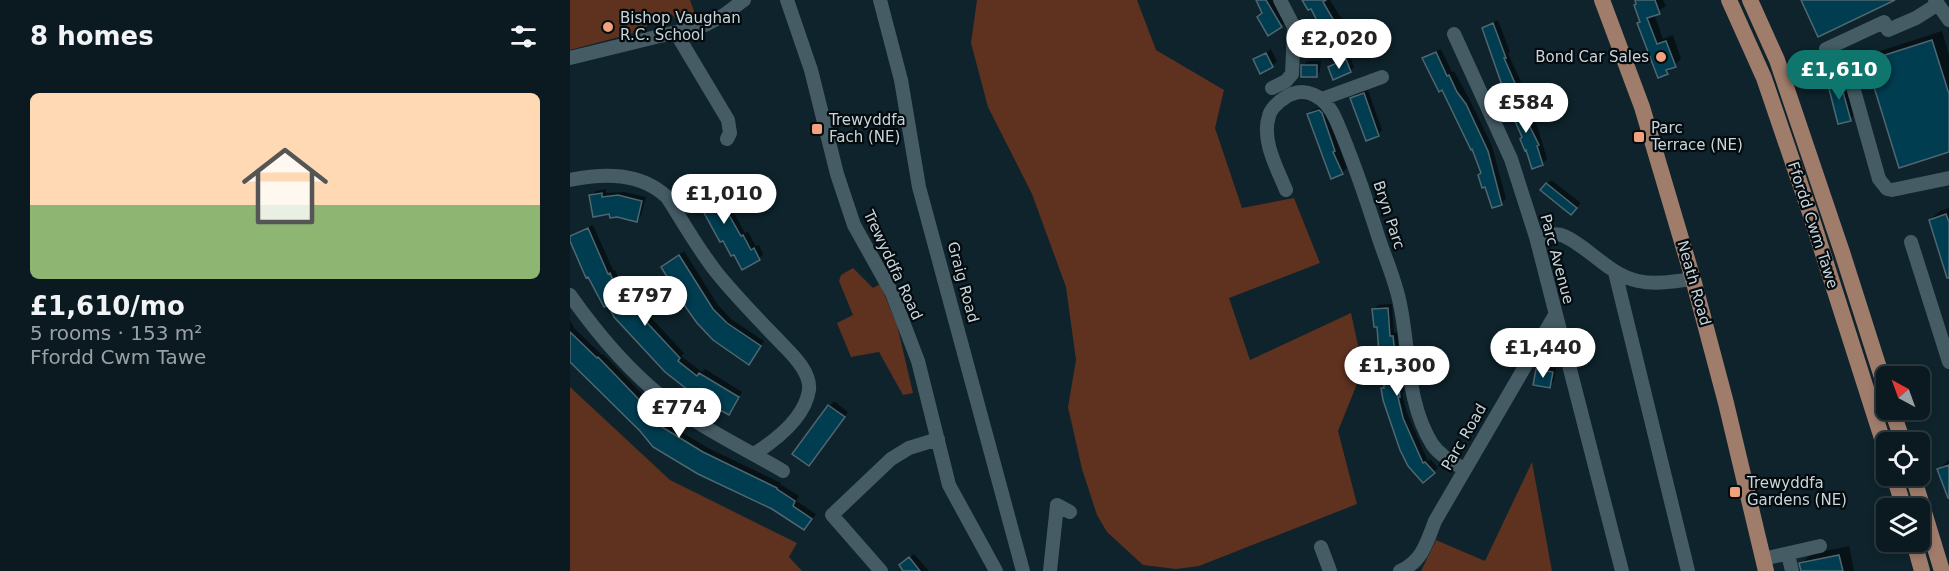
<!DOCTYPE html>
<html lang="en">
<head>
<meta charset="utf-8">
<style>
  :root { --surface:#0a1a20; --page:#18272d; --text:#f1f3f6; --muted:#99a1a5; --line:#2a383e; --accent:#0f766e }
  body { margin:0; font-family:"DejaVu Sans",sans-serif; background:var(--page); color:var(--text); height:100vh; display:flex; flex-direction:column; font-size:22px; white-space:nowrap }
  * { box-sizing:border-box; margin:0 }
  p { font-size:20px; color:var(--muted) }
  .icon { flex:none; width:33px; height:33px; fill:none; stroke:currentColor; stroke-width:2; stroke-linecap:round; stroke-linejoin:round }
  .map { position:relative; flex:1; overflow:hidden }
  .details { display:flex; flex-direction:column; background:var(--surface); width:570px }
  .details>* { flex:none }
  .needle { width:39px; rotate:319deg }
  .tools { position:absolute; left:1306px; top:366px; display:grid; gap:12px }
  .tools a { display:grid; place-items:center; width:54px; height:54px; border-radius:9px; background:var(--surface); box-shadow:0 3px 9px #0003,0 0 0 2px var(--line); font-size:30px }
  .price { position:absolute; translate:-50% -51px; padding:0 14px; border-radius:21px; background:#fff; color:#222; font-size:20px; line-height:39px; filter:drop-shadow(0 2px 3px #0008) }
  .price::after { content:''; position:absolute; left:50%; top:36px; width:18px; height:14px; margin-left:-9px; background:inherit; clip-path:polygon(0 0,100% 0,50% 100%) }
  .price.active { background:var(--accent); color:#fff }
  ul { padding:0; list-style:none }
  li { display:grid; align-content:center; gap:12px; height:318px; padding:0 30px }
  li+li { border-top:2px solid var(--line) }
  li span { display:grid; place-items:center; height:186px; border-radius:9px; color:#555 }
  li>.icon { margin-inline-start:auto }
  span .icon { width:108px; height:108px; fill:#fffc; stroke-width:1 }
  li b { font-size:26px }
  h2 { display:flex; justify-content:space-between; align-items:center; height:72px; padding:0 30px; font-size:26px }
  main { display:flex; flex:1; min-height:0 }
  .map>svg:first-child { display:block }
  .green { fill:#5e321f }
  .shadow { fill:#0007 }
  .building { fill:#003d50; stroke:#506771; stroke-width:1.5 }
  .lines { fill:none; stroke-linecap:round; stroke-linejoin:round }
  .minor { stroke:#455c65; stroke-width:14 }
  .major { stroke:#a07c6b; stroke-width:16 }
  .poi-dot { fill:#f1a17d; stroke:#040b0f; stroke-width:2 }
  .labels { text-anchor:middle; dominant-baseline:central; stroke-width:4.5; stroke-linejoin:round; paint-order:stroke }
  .poi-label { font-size:15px; fill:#c8d5da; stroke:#040b0f; text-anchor:start }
  .street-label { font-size:15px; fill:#c8d5da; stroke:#040b0f }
</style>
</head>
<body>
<main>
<section class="details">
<h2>8 homes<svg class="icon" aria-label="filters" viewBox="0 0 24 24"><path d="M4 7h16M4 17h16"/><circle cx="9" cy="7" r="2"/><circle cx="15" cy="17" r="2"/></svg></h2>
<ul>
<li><span style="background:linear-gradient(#ffd9b3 60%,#8fb573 0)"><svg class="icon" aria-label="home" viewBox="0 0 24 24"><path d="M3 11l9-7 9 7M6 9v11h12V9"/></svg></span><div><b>£1,610/mo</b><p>5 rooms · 153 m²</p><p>Ffordd Cwm Tawe</p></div></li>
</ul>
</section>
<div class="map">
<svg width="1379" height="571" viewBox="0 0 1379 571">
  <rect width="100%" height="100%" fill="#0e232b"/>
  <path class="green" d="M0,0H120L127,20L111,23L101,14C88,16 79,17 75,30L0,50Z
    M407,0H567L586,50L654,90L645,128L672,208L724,198L750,263L659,298L680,360L781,313L793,369L768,431L787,504L629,566L606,569L573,565L537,532L527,515L512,469L498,407L506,360L496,287L462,194L418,107L401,43Z
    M283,268L303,288L310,284L327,325L343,393L333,395L309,352L281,357L267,323L283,315L269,281L271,275Z
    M0,387L100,480L227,543L219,557L232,571H0Z
    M962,462L982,571H851L866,540L915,561Z"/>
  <path class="shadow" d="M687,0H704L715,22L711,26L693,12Z
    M734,0H760L776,26L770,32Z
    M1067,0H1093L1096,6L1084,14L1093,39L1103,35L1111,59L1097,73L1071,21Z
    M928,20L940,52L938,53L951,82L936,92L913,29L918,24Z
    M1372,31L1379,55V150L1297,61L1307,52Z
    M701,49L707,61L702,66L685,60Z
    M871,49L882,72L884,71L900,100L922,146L936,199L931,203L913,172L873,89L854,59L859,54Z
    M780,56L784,67L780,71L760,67L764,62Z
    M737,61H751L750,71L746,76L733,66Z
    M1276,71L1287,112L1280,119L1258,81L1266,74Z
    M798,90L812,130L808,135L781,99L786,94Z
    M950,94L968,128L977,159L972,164L954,137L938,102Z
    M754,106L777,168L772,173L739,114L743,110Z
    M144,176L175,233L178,232L186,246L189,245L193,254L189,259L153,239L123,190Z
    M981,180L1011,203L1001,213L977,184Z
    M36,189V193L54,192L76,197L71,216L66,221L41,212L21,196L26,191Z
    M1379,208V281L1360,220L1370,211Z
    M23,225L43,270H45L51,284L53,283L60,296L61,295L70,312L73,309L114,353L111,356L132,372L135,369L172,392L159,413L127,396L0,237L5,233Z
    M114,251L148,305L161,319L194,341L179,363L98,263Z
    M822,304L824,333L827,332L834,391L832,393L837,413L858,461L860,459L868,468L853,481L813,389L815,386L813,351L804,310L808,305Z
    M0,320L4,328L32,355L33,354L87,409L97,420L95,422L138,448L211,483L210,484L229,496L226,501L246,514L239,524L234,529L202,508L84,446L25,384L0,360Z
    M972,365L986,368L984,381L979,386L967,370Z
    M264,401L278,412L243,460L224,454Z
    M1379,460V496L1369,469Z
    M1279,546L1284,571H1232L1231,564L1241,554Z
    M344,554L359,571H335V561Z"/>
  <path class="building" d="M686,0H696L712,27L698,36L687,17L692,13Z
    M732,0H756L753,2L771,33L757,40L741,9L738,10Z
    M1065,0H1085L1090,14L1077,18L1087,44L1096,41L1106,67L1096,70L1098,74L1088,78L1067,23L1070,22L1064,5L1066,4Z
    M1231,0H1325L1248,37Z
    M923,23L936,58H934L947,88L935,94L912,28Z
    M1362,40L1379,94V152L1329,168L1296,61Z
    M866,52L877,76L879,75L887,92L896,104L918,151L932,205L922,208L915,187L912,188L908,175L911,173L902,149L901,150L872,90L869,92L852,58Z
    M696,53L703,67L690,74L683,59Z
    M776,59L781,72L763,80L758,67Z
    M731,65H747V77H731Z
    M1269,77L1281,121L1268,124L1257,81Z
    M794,93L809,136L796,141L780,98Z
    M945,97L969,145L967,146L973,165L962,169L956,150L955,151L950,139L952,137L936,101Z
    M749,110L752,113L765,151L763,152L773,174L761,179L737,114Z
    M139,180L171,236L173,235L181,250L184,248L190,260L172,270L164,255L161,256L153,241L150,242L121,189Z
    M976,183L1007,208L1001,215L970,190Z
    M32,193V197L48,195L72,201L67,222L47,217L40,218L39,214L23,217L19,195Z
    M1376,214L1379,222V278H1377L1359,220Z
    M18,228L38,274L40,273L46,287L48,286L55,300L57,299L65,315L67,312L110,358L108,361L127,376L129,373L169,397L159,415L127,397L95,372L44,317L38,305L34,307L18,277L16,278L0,241V236Z
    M109,255L143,309L157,323L191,346L179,365L143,340L127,323L117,309L91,267Z
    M818,308L820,336H823L830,397H828L833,418L853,463L855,462L865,473L853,483L838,466L830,450L813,400L811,388H814L812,353H809L807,327H804L802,309Z
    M0,332L27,358L28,357L82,413L94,425L92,427L133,452L207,488V489L225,501L223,506L242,519L234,530L202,509L128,474L83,447L70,431L0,362Z
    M966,369L983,372L980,388L963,385Z
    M258,405L275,417L239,466L222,454Z
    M1379,465V498H1378L1367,469Z
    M1269,555L1273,571H1231L1229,563Z
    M339,557L350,571H333L329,565Z"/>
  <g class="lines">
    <path class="minor" d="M217,0L241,70L267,174L284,225L322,293L348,361L379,485L426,571
      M310,0L331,80L349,187L453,571
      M1365,0L1379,20
      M106,33L158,120L160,133L157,139
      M884,34L941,159L966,237L1052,571
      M1256,49L1314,22L1318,30L1346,18L1368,4
      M0,58L135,25L154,15L174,0
      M1281,80L1309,179L1317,189L1322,190L1379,178
      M702,88L716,81L722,74L724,27L710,0
      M752,99L812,77
      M0,180C34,173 70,172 97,197C113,222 128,249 147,273C168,299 192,323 215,347C225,357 241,374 239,390C235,418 206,440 184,454
      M716,190C707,168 691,140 699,116C700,110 708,102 713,99C735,83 756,97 766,120C783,159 796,198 809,239C816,260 826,282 830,304C840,351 836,402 862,444C870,456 883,462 894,469
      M966,237C975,236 986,232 994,236C1019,247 1039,275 1068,281C1087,285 1105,281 1123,279
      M1341,242L1379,362
      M1045,272L1118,571
      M0,295C26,332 56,368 92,397C129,427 172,447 213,471
      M751,547L760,571
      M1218,554L1222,571
      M1193,559L1250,546
      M311,571L262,515L321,459L339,448L368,439
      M480,571L487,505L500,512
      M830,571C852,562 857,542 865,521L985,315"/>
    <path class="major" d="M1032,0L1072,107L1123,279L1156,403L1196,571
      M1159,0L1194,78L1239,210L1317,454
      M1180,0L1207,60L1272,252L1317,393
      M1322,410L1333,442
      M1324,476L1334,508
      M1343,476L1372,571
      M1344,542L1352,571"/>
  </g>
  <g class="poi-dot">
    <circle cx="38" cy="27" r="6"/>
    <circle cx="1091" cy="57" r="6"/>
    <rect x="241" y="123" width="12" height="12" rx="3"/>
    <rect x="1063" y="131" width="12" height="12" rx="3"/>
    <rect x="1159" y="486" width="12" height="12" rx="3"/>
  </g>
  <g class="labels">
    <g class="poi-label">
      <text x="50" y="18">Bishop Vaughan<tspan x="50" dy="17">R.C. School</tspan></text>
      <text x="1079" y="57" text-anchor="end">Bond Car Sales</text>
      <text x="259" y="120">Trewyddfa<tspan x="259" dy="17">Fach (NE)</tspan></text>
      <text x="1081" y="128">Parc<tspan x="1081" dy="17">Terrace (NE)</tspan></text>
      <text x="1177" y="483">Trewyddfa<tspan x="1177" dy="17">Gardens (NE)</tspan></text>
    </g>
    <g class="street-label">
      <text transform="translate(819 215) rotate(72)">Bryn Parc</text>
      <text transform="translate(1243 225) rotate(72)">Ffordd Cwm Tawe</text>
      <text transform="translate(987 259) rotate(75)">Parc Avenue</text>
      <text transform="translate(323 265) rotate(65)">Trewyddfa Road</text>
      <text transform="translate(393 282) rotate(75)">Graig Road</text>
      <text transform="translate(1124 283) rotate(74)">Neath Road</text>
      <text transform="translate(894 437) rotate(-60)">Parc Road</text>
    </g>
  </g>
</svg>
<div class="tools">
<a><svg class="needle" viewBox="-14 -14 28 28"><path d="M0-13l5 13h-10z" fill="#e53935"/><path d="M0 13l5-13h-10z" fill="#99a1a5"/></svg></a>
<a><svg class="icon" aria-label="locate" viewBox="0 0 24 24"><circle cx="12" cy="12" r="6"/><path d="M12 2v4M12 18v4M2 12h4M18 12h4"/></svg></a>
<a><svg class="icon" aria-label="layers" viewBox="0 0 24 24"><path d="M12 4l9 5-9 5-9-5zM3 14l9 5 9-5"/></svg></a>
</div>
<b class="price" style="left:769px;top:70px">£2,020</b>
<b class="price active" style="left:1269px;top:101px">£1,610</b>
<b class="price" style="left:956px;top:134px">£584</b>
<b class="price" style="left:154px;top:225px">£1,010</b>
<b class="price" style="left:75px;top:327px">£797</b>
<b class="price" style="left:973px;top:379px">£1,440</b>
<b class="price" style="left:827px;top:397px">£1,300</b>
<b class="price" style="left:109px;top:439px">£774</b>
</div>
</main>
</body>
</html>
